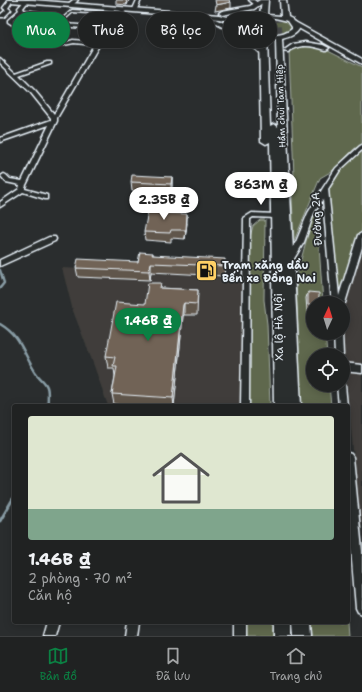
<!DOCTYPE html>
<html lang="vi">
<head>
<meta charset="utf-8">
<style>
  :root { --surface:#202222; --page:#2d2f2f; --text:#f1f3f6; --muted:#a2a4a5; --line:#3d3f40; --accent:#0b8043 }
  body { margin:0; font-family:"Shantell Sans",sans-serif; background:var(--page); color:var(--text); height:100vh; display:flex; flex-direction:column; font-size:15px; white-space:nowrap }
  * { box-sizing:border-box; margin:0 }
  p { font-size:13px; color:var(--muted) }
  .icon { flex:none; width:22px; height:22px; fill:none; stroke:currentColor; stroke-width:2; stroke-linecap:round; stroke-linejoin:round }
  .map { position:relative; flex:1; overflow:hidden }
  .side { position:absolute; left:12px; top:404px; width:338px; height:220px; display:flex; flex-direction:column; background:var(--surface); border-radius:4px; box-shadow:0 2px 10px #0003,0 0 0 1px var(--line) }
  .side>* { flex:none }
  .top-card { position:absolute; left:12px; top:12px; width:338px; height:36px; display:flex; gap:8px }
  .needle { width:26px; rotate:4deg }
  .tools { position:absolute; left:306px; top:296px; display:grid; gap:8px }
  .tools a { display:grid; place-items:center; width:44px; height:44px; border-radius:50%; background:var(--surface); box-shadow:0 2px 10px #0003,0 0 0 1px var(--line); font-size:20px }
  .price { position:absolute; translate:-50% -34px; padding:0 9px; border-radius:14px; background:#fff; color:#222; font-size:13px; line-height:26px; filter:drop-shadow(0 1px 2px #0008) }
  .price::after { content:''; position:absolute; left:50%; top:24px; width:12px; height:9px; margin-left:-6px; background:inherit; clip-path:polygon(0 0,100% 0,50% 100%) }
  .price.active { background:var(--accent); color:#fff }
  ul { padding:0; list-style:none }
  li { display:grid; align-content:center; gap:8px; height:212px; padding:0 16px }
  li+li { border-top:1px solid var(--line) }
  li span { display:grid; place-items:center; height:124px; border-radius:4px; color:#555 }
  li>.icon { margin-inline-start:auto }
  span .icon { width:72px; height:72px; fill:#fffc; stroke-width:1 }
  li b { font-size:17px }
  .chip { padding:0 14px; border-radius:18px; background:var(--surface); box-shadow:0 2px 10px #0003,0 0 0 1px var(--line); font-size:14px; line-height:36px }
  .chip.active { background:var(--accent); color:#fff }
  .menu { display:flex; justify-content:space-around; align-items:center; height:56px; border-top:1px solid var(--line); background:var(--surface); font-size:11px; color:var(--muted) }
  .menu a { display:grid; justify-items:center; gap:2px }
  .menu .active { color:var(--accent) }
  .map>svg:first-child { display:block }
  .built { fill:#3f3e3a }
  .green { fill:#5e674d; stroke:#a3aca2 }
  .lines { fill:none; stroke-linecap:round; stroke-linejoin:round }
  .stream-far1 { stroke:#899da6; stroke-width:2.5 }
  .stream { stroke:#899da6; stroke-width:3 }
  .highway-tunnel { stroke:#464a4c; stroke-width:8; stroke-dasharray:8 3.5; stroke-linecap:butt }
  .minor-casing { stroke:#e8f1f8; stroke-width:3 }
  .major-casing { stroke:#e8f1f8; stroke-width:3 }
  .highway-casing { stroke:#e8f1f8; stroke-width:3 }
  .minor { fill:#2a2d2e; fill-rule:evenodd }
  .major { fill:#2a2d2e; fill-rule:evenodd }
  .highway { fill:#2a2d2e; fill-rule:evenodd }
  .wall { fill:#61564b; stroke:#e8f1f8 }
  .shaded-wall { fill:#4f463d; stroke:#e8f1f8 }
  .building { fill:#716457; stroke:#e8f1f8 }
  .labels { text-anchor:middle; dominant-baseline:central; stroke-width:3.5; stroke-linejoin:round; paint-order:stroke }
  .far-street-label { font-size:9px; fill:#e8f1f8; stroke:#2a2d2e }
  .street-label { font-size:11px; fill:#e8f1f8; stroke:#2a2d2e }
  .poi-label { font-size:11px; font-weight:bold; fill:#e8f1f8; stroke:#2a2d2e; text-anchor:start }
</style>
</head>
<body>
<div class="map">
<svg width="362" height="636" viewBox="0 0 362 636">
  <rect width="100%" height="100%" fill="#2a2d2e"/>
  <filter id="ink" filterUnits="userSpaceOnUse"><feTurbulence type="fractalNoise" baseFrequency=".025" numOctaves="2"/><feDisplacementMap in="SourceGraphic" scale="8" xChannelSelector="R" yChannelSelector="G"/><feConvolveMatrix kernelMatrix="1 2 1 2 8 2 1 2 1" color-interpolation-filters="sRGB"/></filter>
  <g filter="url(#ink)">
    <path class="built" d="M362,241V544L342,333L343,304Z
      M62,268L242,277L241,406H108L93,363L73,311Z"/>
    <path class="green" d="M204,17L220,18L248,25L261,36V50C243,31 229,24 204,17Z
      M270,17L283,19L292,24V30C281,41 265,34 253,27L255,22Z
      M298,45L322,47L362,67V144L354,149L332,171L320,178L294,241L292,197L294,177L289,50Z
      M362,151V229L340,303L336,275L329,190L341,170Z
      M314,215L317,218L323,303H313V333H325L327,355H313V385H329L331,406H301L296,278L313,216Z
      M260,220H265L264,300L267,324L270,406H249L250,237L253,226Z
      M245,622H273V636H245Z
      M312,622H347L348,636H313Z"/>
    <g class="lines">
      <path class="stream-far1" d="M0,270L4,283L0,288
        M0,324C22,337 23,354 36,373C39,378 45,381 47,387C49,393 47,400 48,406"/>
      <path class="stream" d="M0,521L14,497"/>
      <path class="highway-tunnel" d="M277,14L279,40"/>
      <defs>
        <path id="minor" d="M9,0H13L8,8L11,10L4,17H0V15L6,10L3,8Z
          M25,0H29L23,8L24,10L43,13L47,17L63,18L72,10L105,12V14H103L73,12L64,20L46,19L40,15L22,13L13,21L42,40L64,43L73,40L96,42L103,30L41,24H39V22L105,27L113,22L123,8L127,9L117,24L108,30L57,118V121L25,187V189L47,195V199H45L23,192L0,207V202L19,189L20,185L6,182L1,176L4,174L6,175L10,179L22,181L49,125L0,142V138L51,120V118L31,93L0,63V58L16,73L47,62H51V64L19,75L35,91L54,114L94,45L74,43L64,45L39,42L8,22V20L19,10L18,8Z
          M73,0H78L72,6H68V4Z
          M137,0H141L137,9H133Z
          M249,0H254L259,4L255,5Z
          M362,145V150L340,170L328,189L339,296L358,235L362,233V247L345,303L343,305V303H332L323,199L314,213L304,242L292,262L289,263L285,260L296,242L308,213L323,188L336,168L360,146Z
          M252,213L276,214L279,216L276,218L253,217L250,219L249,406H241L244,218Z
          M49,237H55L56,239L55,241L0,266V260Z
          M334,333H342L343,355H335Z
          M343,363L362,365V373L343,371Z
          M343,382L345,385L347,406H339L337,385H343Z
          M348,453L351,454L353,457L362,551V614L358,612L356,608L348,512Z
          M47,622H59L55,636H43Z
          M127,622H139L137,636H125Z
          M234,622H246V636H234Z"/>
        <path id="major" d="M7,0H33L219,15L254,24L251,26L219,19L10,2Z
          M260,0H267L254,9L222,15L219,13L222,11L250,6Z
          M215,19L238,29L267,54L262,55L239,36L213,22V20Z
          M295,22L362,59V64L293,25L292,24Z
          M305,42L323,45L329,48L326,50C312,46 301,43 288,52L283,51L293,44Z"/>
        <path id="highway" d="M262,0H268L267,15L281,16L280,0H286L288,17L292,19L300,27C297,35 289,37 282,39L301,406H274L270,142L266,144L261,141L259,36L252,33L247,27L250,21L260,15ZM275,18L288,21L292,27V29C281,38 264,37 255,27V23L263,19ZM267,38L276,39L278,127L274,124L270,126Z
          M274,622H292V636H274Z
          M293,622H311L312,636H294Z"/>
      </defs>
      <use href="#minor" class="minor-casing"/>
      <use href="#major" class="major-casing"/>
      <use href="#highway" class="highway-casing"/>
      <use href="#minor" class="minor"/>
      <use href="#major" class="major"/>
      <use href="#highway" class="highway"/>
    </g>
    <path class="wall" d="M116,0H129L127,5L116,4Z
      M172,177V186L171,193L132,191L131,182Z
      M166,213L187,223L185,239L171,238V242L145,240L144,232Z
      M153,253V255L225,266L224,276L151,272L150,280L78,277L76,268L138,262Z
      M161,288L198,290L197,315H184L183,316L174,406H134L114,404L112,394L115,376L114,368H108L106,356L145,304Z
      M308,292L313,303V311H307L306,298Z"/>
    <path class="shaded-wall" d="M126,0H129L127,5Z
      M231,2V8L215,11L216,5Z
      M172,177V186L171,193V184Z
      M187,214V223L185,239L186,230Z
      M151,263V272L150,280L149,271Z
      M184,303V315L183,316L174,406L173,398L183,305Z"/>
    <path class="building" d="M215,0H229L231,2L216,5Z
      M132,175L172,177L171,184L131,182Z
      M149,206L166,207L165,213L187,214L186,230H171L170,233L144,232Z
      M140,252L153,253L152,255L225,259V266L151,263L149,271L76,268L78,259L138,262Z
      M148,283H161L160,288L198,290L197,304L184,303L183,305L173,398L112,394L117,366H113L115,357L106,356L116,302L145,304Z
      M308,292L319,293V303H313V305H308Z"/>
  </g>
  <defs>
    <symbol id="fuel-square" viewBox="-11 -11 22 22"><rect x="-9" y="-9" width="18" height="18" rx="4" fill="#ffd166" stroke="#2a2d2e"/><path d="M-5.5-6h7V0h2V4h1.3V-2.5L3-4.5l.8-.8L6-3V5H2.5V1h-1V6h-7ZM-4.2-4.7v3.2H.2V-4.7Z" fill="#111"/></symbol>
  </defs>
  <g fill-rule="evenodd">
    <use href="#fuel-square" x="194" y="258" width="25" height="25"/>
  </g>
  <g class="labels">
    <g class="far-street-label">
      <text transform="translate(281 106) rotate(-92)">Hầm chui Tam Hiệp</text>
    </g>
    <g class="street-label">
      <text transform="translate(317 219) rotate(-93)">Đường 2A</text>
      <text transform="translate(279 327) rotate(-91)">Xa lộ Hà Nội</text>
    </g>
    <g class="poi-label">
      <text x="222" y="265">Trạm xăng dầu<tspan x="222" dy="13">Bến xe Đồng Nai</tspan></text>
    </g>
  </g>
</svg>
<div class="tools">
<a><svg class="needle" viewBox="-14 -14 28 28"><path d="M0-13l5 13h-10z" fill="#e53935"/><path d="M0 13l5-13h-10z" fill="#a2a4a5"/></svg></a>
<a><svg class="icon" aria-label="locate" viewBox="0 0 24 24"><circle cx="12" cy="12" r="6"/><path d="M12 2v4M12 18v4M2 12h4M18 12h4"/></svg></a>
</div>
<b class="price" style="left:261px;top:206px">863M ₫</b>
<b class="price" style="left:164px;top:221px">2.35B ₫</b>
<b class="price active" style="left:148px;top:342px">1.46B ₫</b>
<div class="top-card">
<a class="chip active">Mua</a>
<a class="chip">Thuê</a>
<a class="chip">Bộ lọc</a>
<a class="chip">Mới</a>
</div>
<section class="side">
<ul>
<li><span style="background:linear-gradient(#dfe7d0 75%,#7fa58c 0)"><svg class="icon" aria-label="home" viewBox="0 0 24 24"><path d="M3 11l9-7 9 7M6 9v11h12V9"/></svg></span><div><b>1.46B ₫</b><p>2 phòng · 70 m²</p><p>Căn hộ</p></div></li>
</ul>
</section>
</div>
<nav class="menu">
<a class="active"><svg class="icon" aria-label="map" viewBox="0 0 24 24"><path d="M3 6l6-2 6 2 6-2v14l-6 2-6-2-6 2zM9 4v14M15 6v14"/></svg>Bản đồ</a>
<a><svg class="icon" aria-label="saved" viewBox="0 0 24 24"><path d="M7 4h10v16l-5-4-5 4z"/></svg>Đã lưu</a>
<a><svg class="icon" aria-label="home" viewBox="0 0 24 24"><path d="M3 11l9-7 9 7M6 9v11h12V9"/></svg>Trang chủ</a>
</nav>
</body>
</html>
